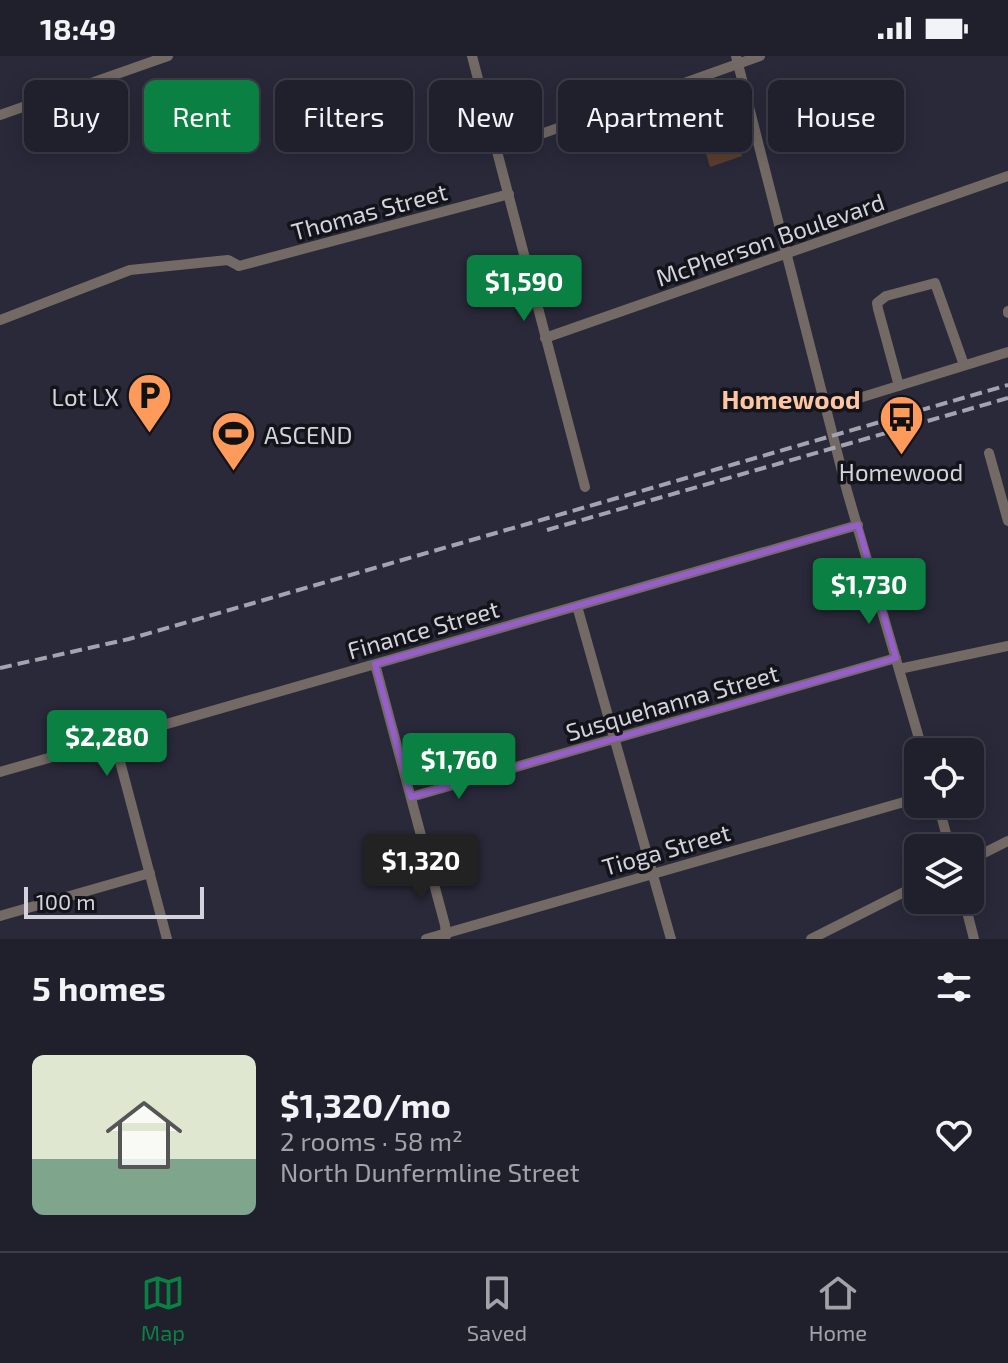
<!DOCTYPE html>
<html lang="en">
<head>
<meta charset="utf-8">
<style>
  :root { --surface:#201f2c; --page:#282734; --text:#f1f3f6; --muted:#a2a2a9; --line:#3d3d48; --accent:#0b8043 }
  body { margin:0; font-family:"Exo 2",sans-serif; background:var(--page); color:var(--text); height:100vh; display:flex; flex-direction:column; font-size:30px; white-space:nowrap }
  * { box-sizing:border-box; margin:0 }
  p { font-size:26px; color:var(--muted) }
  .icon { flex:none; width:44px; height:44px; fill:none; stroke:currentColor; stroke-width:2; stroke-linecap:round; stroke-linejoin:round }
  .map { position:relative; height:883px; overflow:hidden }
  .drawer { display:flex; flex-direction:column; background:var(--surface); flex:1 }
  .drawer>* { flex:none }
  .top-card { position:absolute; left:24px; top:24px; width:960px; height:72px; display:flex; gap:16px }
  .buttons { position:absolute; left:904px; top:682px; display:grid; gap:16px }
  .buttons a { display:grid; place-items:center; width:80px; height:80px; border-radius:12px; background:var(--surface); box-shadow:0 4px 20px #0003,0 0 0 2px var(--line); font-size:40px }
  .scale { position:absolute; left:24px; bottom:20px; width:180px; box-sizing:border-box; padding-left:8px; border:4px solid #d3d2dd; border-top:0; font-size:22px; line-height:28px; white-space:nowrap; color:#d3d2dd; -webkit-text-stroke:6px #13131a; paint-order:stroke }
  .price { position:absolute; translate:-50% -68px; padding:0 18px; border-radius:8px; background:var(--accent); color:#fff; font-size:26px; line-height:52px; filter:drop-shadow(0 2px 4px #0008) }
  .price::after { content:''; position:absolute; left:50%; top:48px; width:24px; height:18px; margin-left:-12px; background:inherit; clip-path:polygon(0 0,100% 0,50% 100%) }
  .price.on { background:#222; color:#fff }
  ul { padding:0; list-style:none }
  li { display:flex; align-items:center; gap:24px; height:200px; padding:0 32px }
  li+li { border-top:2px solid var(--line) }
  li span { display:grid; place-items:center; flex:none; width:224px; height:160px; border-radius:12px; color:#555 }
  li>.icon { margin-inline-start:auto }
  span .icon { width:96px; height:96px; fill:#fffc; stroke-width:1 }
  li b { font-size:34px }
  h2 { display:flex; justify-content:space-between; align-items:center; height:96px; padding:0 32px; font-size:34px }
  .pill { padding:0 28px; border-radius:12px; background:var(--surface); box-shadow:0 4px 20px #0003,0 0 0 2px var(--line); font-size:28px; line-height:72px }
  .pill.on { background:var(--accent); color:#fff }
  .status { display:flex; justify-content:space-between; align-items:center; height:56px; padding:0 40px; background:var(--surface); direction:ltr }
  .status svg { height:22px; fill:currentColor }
  .tabs { display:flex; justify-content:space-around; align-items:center; height:112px; border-top:2px solid var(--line); background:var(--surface); font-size:22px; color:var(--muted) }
  .tabs a { display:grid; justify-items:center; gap:4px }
  .tabs .on { color:var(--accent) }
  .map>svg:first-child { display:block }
  .green { fill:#5c3f2e }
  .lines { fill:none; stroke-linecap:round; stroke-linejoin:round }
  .minor { stroke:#736a65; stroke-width:10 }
  .rail { stroke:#a4a3af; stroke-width:4; stroke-dasharray:12 6; stroke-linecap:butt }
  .marked { fill:none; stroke:#955ec8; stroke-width:6; stroke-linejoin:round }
  .labels { text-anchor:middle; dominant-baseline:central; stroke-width:7; stroke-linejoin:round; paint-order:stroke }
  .street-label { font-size:24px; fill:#d3d2dd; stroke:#13131a }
  .poi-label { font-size:24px; fill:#d3d2dd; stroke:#13131a; text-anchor:end }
  .neighbourhood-label { font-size:26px; font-weight:bold; fill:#fec5a2; stroke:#13131a }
</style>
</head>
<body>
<div class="status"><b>18:49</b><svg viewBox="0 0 49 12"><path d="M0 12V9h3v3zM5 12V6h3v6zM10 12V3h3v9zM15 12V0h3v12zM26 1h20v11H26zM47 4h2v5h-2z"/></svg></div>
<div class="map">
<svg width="1008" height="883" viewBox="0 0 1008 883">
  <rect width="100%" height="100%" fill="#2a293a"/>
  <path class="green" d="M726,44L742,100L710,111L705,94L700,95L687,58Z"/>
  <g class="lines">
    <path class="minor" d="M472,0L585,431
      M736,0L847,435L923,696
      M0,59L168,0
      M496,94L760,0
      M1008,255V257
      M0,264L130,214L228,204L239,210L509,138
      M545,282L1008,120
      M899,330L878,253L877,247L886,240L935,227L964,309
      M827,352L1008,296
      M989,397L1008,465
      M577,550L671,883
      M375,608L445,869L446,880
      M899,613L1008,590
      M114,683L167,883
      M0,716L858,469
      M411,741L896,602
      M938,748L950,792
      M970,804L1008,785
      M964,844L974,883
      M0,860L150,817
      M426,883L918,742
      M811,883L918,829"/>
    <path class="rail" d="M547,474L1008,342
      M0,612L129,583L1008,329"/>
  </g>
  <path class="marked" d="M858,469L896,602L411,741L375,608Z"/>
  <defs>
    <symbol id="parking-pin" viewBox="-11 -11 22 30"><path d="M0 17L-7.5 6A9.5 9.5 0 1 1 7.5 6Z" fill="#ff9b5a" stroke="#13131a"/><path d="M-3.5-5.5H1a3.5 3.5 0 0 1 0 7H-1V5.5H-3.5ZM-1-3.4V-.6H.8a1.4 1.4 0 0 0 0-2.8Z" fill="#111"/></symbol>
    <symbol id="bus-pin" viewBox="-11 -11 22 30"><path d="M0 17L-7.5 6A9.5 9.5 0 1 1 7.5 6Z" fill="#ff9b5a" stroke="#13131a"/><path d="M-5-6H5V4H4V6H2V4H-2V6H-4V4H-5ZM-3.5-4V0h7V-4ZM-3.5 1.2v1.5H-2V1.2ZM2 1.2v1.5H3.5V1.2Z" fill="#111"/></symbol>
    <symbol id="stadium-pin" viewBox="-11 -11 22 30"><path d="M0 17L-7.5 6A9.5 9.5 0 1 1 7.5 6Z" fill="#ff9b5a" stroke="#13131a"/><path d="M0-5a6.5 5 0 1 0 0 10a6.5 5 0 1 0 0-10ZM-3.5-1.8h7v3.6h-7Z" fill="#111"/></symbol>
  </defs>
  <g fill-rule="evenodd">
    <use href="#parking-pin" x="124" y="314" width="51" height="69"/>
    <use href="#bus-pin" x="876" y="336" width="51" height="69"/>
    <use href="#stadium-pin" x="208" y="352" width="51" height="69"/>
  </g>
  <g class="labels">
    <g class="street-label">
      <text transform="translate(369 155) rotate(-15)">Thomas Street</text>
      <text transform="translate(770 183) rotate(-19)">McPherson Boulevard</text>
      <text transform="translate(423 573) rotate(-16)">Finance Street</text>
      <text transform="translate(672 646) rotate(-16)">Susquehanna Street</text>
      <text transform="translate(666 793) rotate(-16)">Tioga Street</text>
    </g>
    <g class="poi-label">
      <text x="119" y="340">Lot LX</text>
      <text x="264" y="378" text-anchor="start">ASCEND</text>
      <text x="901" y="415" text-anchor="middle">Homewood</text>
    </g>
    <g class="neighbourhood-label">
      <text x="791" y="342">Homewood</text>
    </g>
  </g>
</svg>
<div class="buttons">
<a><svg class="icon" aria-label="locate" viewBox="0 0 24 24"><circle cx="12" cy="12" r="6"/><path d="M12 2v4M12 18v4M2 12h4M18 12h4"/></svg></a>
<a><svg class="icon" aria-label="layers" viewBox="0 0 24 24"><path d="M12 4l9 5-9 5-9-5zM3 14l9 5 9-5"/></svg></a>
</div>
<div class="scale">100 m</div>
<b class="price" style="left:524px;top:267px">$1,590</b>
<b class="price" style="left:869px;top:570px">$1,730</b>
<b class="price" style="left:107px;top:722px">$2,280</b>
<b class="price" style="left:459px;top:745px">$1,760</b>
<b class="price on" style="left:421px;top:846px">$1,320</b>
<div class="top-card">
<a class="pill">Buy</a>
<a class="pill on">Rent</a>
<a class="pill">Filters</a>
<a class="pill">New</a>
<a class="pill">Apartment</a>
<a class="pill">House</a>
</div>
</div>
<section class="drawer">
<h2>5 homes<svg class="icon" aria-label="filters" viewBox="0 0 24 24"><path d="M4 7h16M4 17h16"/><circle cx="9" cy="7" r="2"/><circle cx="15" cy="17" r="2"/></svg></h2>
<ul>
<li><span style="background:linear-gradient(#dfe7d0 65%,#7fa58c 0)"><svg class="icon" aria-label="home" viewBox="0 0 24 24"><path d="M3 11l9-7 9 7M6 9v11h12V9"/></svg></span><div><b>$1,320/mo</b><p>2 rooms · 58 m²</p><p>North Dunfermline Street</p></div><svg class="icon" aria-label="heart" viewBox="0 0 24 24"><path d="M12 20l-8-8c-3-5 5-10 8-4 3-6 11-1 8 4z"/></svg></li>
</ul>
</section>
<nav class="tabs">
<a class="on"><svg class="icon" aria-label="map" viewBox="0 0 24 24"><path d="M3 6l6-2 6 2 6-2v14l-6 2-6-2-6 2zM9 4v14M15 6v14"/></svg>Map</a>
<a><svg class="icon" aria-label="saved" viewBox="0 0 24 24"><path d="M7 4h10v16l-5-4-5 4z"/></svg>Saved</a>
<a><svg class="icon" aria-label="home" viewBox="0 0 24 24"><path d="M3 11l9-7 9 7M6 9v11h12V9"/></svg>Home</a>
</nav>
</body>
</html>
